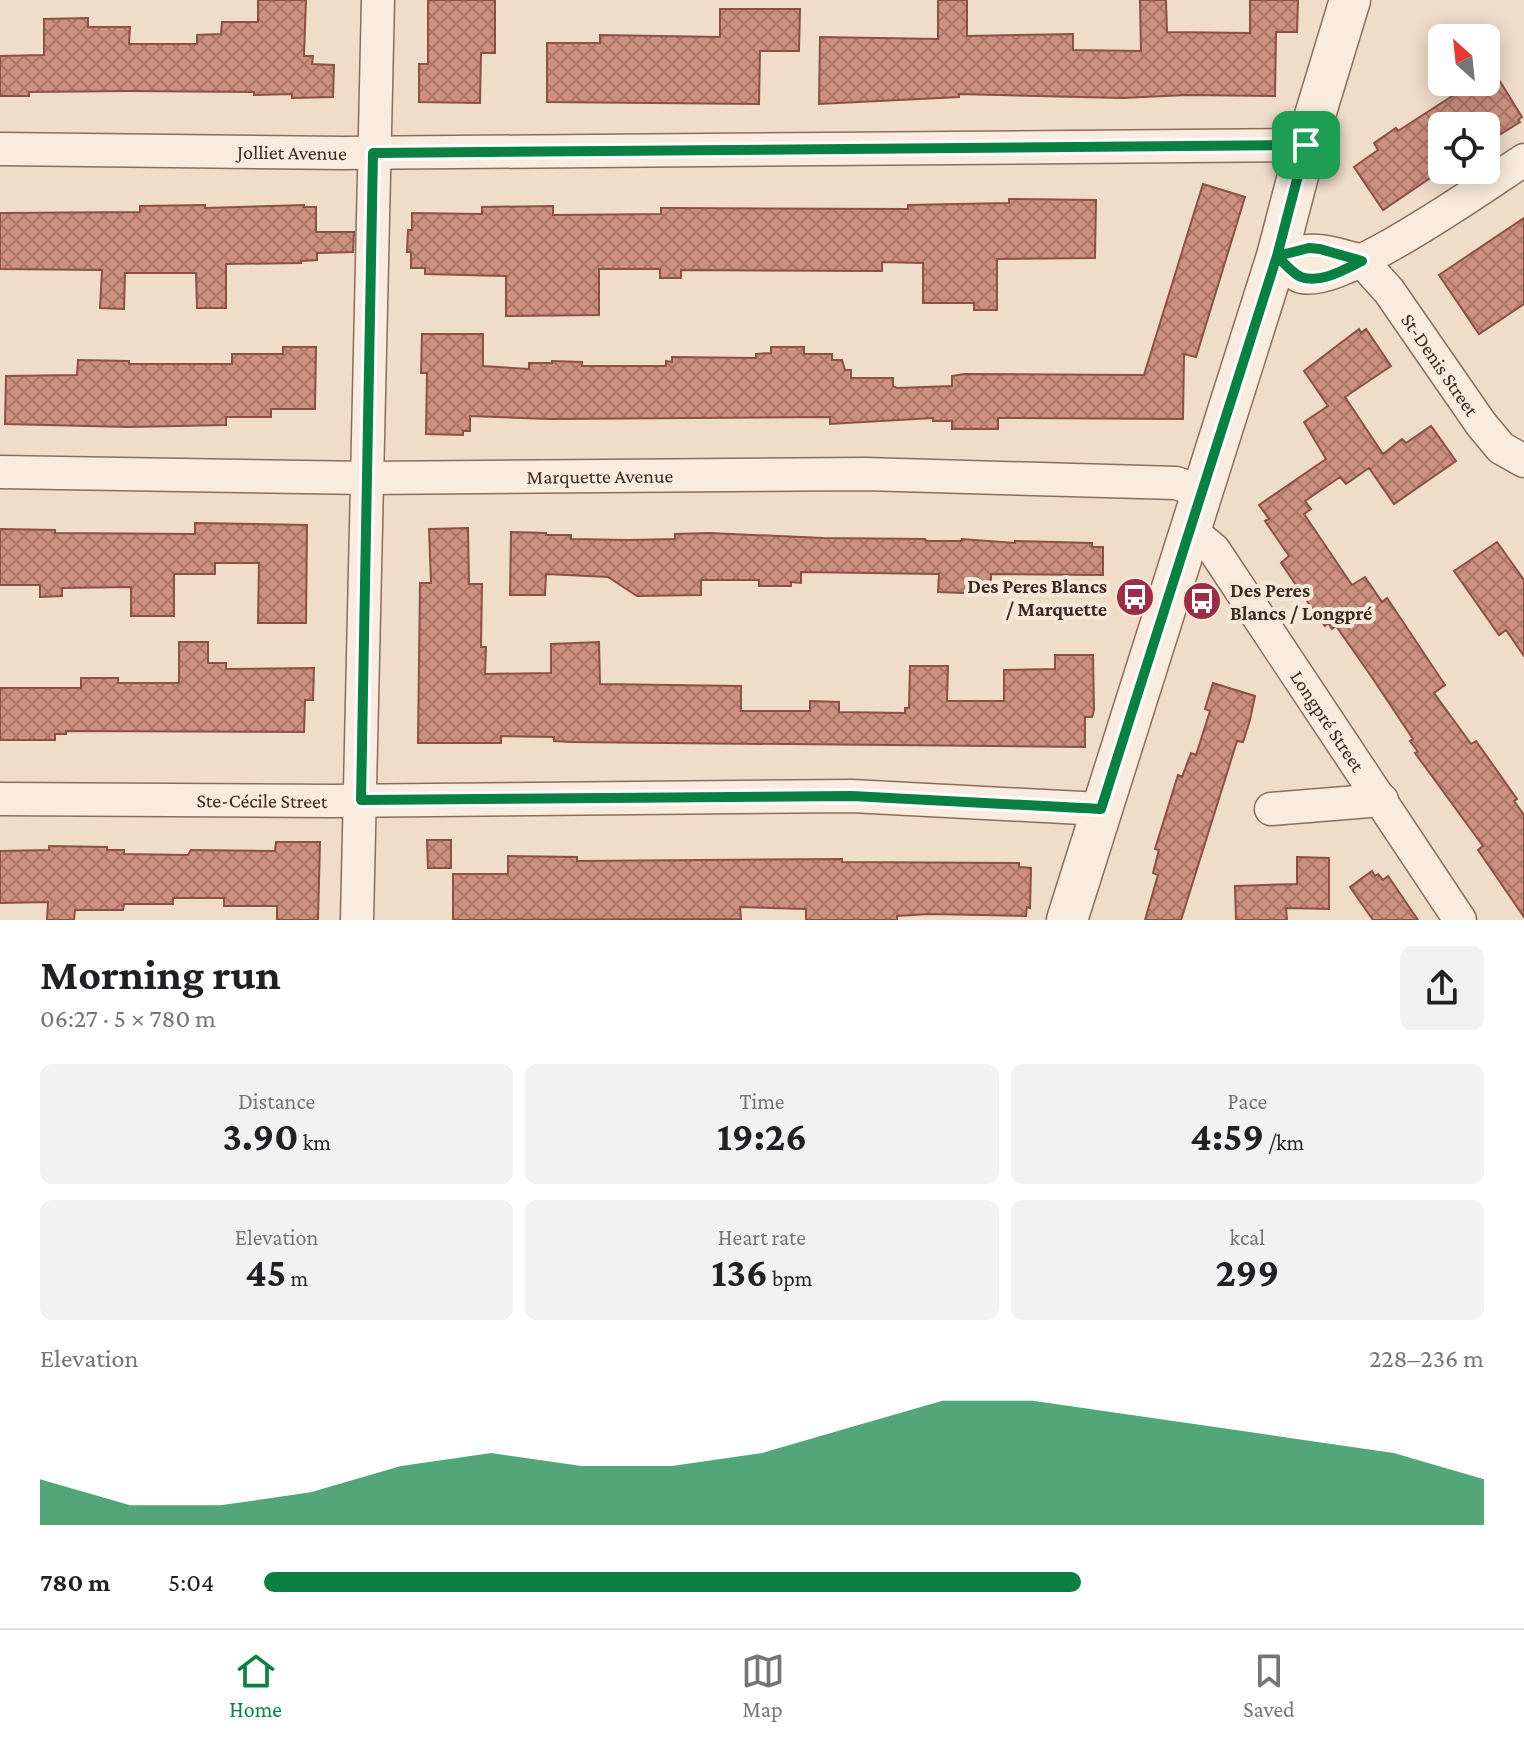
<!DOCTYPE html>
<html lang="en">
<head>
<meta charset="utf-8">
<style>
  body { margin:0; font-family:"Crimson Pro",serif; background:#f2f2f2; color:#202124; height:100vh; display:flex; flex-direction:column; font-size:30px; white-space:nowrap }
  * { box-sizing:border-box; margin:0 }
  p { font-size:26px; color:#757577 }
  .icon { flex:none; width:44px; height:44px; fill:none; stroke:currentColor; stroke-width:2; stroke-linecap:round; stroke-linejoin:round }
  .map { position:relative; height:920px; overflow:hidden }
  .details { display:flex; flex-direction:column; background:#fff; flex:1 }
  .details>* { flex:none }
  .needle { width:52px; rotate:333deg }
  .controls { position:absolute; left:1428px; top:24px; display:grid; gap:16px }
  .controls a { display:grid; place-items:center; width:72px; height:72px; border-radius:12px; background:#fff; box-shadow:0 4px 20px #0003; font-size:40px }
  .pin { position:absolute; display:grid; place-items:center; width:68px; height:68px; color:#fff; margin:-34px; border-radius:16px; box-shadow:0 4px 12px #0006 }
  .round { display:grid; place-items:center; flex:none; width:84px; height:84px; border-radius:12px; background:#f2f2f2 }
  .headline { display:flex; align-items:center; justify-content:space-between; height:136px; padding:0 40px }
  h1 { font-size:44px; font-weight:700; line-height:60px }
  .metrics { display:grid; grid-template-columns:repeat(3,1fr); gap:12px; height:136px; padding:8px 40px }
  .metrics div { display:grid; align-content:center; border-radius:12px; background:#f2f2f2; text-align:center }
  .metrics b { font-size:40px; font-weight:700 }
  .metrics small { font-size:22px; font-weight:400 }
  .metrics p { font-size:22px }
  .chart { height:224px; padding:16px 40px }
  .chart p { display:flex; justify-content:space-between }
  .chart svg { width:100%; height:144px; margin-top:8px; fill:#0b8043; opacity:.7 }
  ul { padding:0 40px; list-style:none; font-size:26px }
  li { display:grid; grid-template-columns:128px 96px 1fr; align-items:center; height:60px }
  li i { height:20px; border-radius:10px; background:#0b8043 }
  .menu { display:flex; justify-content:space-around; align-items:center; height:112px; border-top:2px solid #e0e0e0; background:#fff; font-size:22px; color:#757577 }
  .menu a { display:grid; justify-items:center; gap:4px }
  .menu .current { color:#0b8043 }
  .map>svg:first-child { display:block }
  .building { fill:url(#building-cross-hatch); stroke:#8b5143; stroke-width:2 }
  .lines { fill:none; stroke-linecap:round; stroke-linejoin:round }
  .minor-casing { stroke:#8c6d5d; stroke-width:35 }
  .tertiary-casing { stroke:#8c6d5d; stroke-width:43 }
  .minor { stroke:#f9ebdd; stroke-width:32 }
  .tertiary { stroke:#f9ebdd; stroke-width:40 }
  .route-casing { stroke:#fff; stroke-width:16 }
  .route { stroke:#0b8043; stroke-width:10 }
  .labels { text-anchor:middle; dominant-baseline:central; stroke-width:8; stroke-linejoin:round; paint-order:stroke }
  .street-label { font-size:20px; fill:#3c2821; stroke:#f6e8d9 }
  .poi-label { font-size:20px; font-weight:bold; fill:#3c2821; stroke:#f6e8d9; text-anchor:end }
</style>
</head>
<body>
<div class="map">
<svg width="1524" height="920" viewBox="0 0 1524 920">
  <defs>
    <pattern id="building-cross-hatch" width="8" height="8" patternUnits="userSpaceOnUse" patternTransform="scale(2)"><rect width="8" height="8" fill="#cd907f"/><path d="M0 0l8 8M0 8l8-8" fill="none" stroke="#a87668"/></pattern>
  </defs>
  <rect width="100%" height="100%" fill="#efdcc9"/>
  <!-- building -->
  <path class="building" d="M 258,0 L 306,0 L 304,56 L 313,56 L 312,64 L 334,65 L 333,97 L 292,98 L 292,94 L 254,95 L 254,92 L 129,91 L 29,92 L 29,96 L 0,96 L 0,56 L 44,55 L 44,19 L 88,18 L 88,27 L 130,27 L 129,44 L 197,44 L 197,35 L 221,34 L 222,22 L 258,22 Z
    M 428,0 L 495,0 L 495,53 L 481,53 L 480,103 L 419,102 L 419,64 L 428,64 Z
    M 938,0 L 967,0 L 967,36 L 1073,34 L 1073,50 L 1141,51 L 1140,0 L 1166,0 L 1167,32 L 1250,33 L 1250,0 L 1298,0 L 1297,32 L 1276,32 L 1275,96 L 1186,95 L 1123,98 L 959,94 L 959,97 L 819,104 L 820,37 L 938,39 Z
    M 720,9 L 800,9 L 799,51 L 760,51 L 759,104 L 547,102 L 547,43 L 600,43 L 600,35 L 720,37 Z
    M 1493,70 L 1522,117 L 1518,120 L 1520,122 L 1491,140 L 1486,132 L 1486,126 L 1442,126 L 1442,170 L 1383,210 L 1354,167 L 1378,150 L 1374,143 L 1396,128 L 1398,131 L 1474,82 L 1486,82 L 1486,74 Z
    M 1203,184 L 1245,197 L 1196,357 L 1184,354 L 1183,419 L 998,418 L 998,429 L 952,429 L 952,421 L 933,421 L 933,418 L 830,424 L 830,417 L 549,419 L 470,416 L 470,431 L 463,431 L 463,435 L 426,434 L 427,373 L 421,373 L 422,334 L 483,334 L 483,366 L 529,369 L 529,363 L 552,363 L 552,361 L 582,362 L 582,366 L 666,366 L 666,361 L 672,362 L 672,357 L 756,358 L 756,354 L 771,353 L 771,347 L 804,347 L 804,354 L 832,354 L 832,360 L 842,360 L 845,370 L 851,370 L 851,378 L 893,378 L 893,386 L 897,388 L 952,386 L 952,376 L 964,374 L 1144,375 Z
    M 1009,199 L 1096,200 L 1095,258 L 997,259 L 997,310 L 974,310 L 974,303 L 923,303 L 923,263 L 882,262 L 882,271 L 681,270 L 681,278 L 660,278 L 660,269 L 599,269 L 599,315 L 506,316 L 506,276 L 425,274 L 425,268 L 411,268 L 411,252 L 407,252 L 408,230 L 412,230 L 412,213 L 482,214 L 482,207 L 553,206 L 553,215 L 661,214 L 661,208 L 672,208 L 908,209 L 908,205 L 1009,203 Z
    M 205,205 L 205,208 L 304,205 L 304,207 L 316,207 L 316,232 L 354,232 L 353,252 L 317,253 L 317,260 L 301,261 L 301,263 L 226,264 L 226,308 L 197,308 L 196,273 L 125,273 L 124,309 L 100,308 L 102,270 L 0,269 L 0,213 L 140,212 L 140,206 Z
    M 1524,218 L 1524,304 L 1479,334 L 1439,275 Z
    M 1359,329 L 1361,333 L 1366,329 L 1391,366 L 1345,397 L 1383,454 L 1402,439 L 1406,443 L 1431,426 L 1456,461 L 1394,504 L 1369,468 L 1346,484 L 1340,477 L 1305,501 L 1311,509 L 1304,514 L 1352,585 L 1365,577 L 1382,602 L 1387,598 L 1445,685 L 1434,693 L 1471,744 L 1476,741 L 1517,799 L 1514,801 L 1524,815 L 1524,917 L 1478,850 L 1483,846 L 1415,753 L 1418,752 L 1410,741 L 1413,739 L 1371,676 L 1336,626 L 1332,629 L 1328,623 L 1325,626 L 1320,620 L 1281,563 L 1289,556 L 1265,521 L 1269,519 L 1259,505 L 1326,459 L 1304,422 L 1328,406 L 1304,371 Z
    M 283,347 L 316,347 L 315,409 L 271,409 L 271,417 L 226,417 L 226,425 L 129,427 L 5,424 L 6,376 L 77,375 L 78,360 L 129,361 L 129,364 L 232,364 L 232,354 L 283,354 Z
    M 195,523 L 307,525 L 306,623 L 258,623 L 259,563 L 215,563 L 215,574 L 174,574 L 174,616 L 131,616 L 131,587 L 62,588 L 62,596 L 40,597 L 40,585 L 0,585 L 0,529 L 55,530 L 55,533 L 195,534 Z
    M 468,528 L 469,584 L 482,584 L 481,647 L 486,647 L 485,674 L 551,673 L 551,644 L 599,642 L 600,684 L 741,686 L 741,711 L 810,711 L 810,701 L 839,702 L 839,712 L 905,713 L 905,708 L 909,708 L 910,666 L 948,666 L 947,701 L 1004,701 L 1004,670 L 1055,669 L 1055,655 L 1093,655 L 1094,710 L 1092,717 L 1085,717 L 1085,747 L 571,742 L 554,741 L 554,737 L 501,736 L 501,743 L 418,743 L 420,583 L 431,583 L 429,529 Z
    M 511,532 L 546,533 L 546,535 L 571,535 L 571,539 L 629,540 L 675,539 L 675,534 L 710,533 L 823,538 L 925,539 L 926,541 L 962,541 L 962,539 L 1015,543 L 1015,541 L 1092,543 L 1092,547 L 1103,547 L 1103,575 L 991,574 L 991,594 L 938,592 L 939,574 L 801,572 L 801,583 L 791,582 L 791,586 L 759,586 L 759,580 L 701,580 L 701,595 L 637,596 L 608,577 L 546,574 L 545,595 L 510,595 Z
    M 1497,542 L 1524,580 L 1524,656 L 1506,630 L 1499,635 L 1454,571 Z
    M 179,642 L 208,642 L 208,663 L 226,663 L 226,669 L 314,668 L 313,700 L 305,700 L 304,732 L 66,731 L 66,734 L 55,734 L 55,740 L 0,740 L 0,688 L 81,688 L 81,678 L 118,678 L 118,683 L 179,683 Z
    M 1213,683 L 1255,696 L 1250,720 L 1243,742 L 1237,741 L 1181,920 L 1145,920 L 1158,875 L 1153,873 L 1159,850 L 1155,849 L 1178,775 L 1182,777 L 1191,753 L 1196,755 L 1210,711 L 1205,709 Z
    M 427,840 L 451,840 L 451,868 L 428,868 Z
    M 276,842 L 320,842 L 318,920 L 277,920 L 277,906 L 224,906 L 224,898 L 173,898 L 173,904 L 124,904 L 123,910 L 75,910 L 74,920 L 47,920 L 48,902 L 0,903 L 0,851 L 49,850 L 49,846 L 107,847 L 107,850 L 124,850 L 124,854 L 188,855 L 191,850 L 275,851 Z
    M 508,856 L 577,857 L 577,861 L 842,859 L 842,862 L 1019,863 L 1019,867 L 1031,868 L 1030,908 L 1027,907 L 1026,916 L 929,914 L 897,916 L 897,920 L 806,920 L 806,909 L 740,907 L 741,919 L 453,920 L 453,874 L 508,874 Z
    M 1297,857 L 1329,858 L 1329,909 L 1286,908 L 1287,920 L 1236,920 L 1235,886 L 1297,884 Z
    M 1372,871 L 1375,876 L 1378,874 L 1383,880 L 1388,876 L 1418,920 L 1373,920 L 1350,887 Z"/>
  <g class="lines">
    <!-- minor casing -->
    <g class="minor-casing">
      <g id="minor">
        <path id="s1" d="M 0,149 L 343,153 L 1306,145"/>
        <path d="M 1277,256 C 1283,262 1291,272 1299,276 C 1334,293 1489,183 1524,160"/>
        <path d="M 1277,256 C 1317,247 1323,250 1362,261"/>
        <path id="s2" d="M 1362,261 L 1389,291 L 1481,424 L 1501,448 L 1524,461"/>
        <path id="s3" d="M 0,472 L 367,478 L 865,474 L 1176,483 L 1200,491"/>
        <path id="s4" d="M 1189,529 L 1214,550 L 1460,920"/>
        <path id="s5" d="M 0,799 L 332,801 L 852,796 L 1101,809"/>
        <path d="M 1271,809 L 1382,800"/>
        <path d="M 357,920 L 378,0"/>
      </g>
    </g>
    <!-- tertiary casing -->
    <g class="tertiary-casing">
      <path id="tertiary" d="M 1067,920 L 1277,256 L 1306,145 L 1350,0"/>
    </g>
    <!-- minor -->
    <use href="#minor" class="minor"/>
    <!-- tertiary -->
    <use href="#tertiary" class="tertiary"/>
  </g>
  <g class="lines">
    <!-- route casing -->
    <g class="route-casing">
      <path id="route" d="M 1306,145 L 373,153 L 361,800 L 852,796 L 1101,809 L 1277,256 L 1309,248 L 1320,249 L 1362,261 C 1345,269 1321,284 1301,277 C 1293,274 1283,262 1277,256 L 1306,145"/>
    </g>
    <!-- route -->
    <use href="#route" class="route"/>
  </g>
  <!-- icons -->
  <defs>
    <g id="bus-disc" transform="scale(2)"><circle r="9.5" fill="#9b2d44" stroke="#f6e8d9"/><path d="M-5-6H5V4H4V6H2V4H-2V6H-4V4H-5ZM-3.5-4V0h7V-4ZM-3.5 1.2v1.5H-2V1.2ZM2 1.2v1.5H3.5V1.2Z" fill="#fff"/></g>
  </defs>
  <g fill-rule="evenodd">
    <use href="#bus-disc" x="1135" y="597"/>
    <use href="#bus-disc" x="1202" y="601"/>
  </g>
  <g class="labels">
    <!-- street labels -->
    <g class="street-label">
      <text stroke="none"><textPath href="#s1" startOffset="292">Jolliet Avenue</textPath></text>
      <text stroke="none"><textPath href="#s2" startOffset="130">St-Denis Street</textPath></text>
      <text stroke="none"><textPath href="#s3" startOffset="600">Marquette Avenue</textPath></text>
      <text stroke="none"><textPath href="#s4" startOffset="238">Longpré Street</textPath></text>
      <text stroke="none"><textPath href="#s5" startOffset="262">Ste-Cécile Street</textPath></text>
    </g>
    <!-- poi labels -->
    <g class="poi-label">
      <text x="1107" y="586">Des Peres Blancs<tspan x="1107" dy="23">/ Marquette</tspan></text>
      <text x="1230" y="590" text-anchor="start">Des Peres<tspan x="1230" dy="23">Blancs / Longpré</tspan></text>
    </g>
  </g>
</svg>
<div class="controls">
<a><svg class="needle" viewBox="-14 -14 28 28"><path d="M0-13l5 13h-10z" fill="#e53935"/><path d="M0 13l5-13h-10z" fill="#757577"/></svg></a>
<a><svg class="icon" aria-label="locate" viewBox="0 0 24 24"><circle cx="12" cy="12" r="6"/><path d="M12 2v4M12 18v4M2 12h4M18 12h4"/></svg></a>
</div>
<div class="pin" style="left:1306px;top:145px;background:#1e9e55"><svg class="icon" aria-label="arrive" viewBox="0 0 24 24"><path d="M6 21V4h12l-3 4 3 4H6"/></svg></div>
</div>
<section class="details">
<div class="headline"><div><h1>Morning run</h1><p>06:27 · 5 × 780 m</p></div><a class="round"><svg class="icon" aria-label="share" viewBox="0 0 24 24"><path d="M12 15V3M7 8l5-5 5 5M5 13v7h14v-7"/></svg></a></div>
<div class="metrics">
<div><p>Distance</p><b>3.90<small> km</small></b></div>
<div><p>Time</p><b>19:26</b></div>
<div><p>Pace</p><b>4:59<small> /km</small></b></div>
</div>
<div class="metrics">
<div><p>Elevation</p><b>45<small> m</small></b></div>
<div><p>Heart rate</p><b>136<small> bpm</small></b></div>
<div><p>kcal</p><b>299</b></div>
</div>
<div class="chart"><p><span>Elevation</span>228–236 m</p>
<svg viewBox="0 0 160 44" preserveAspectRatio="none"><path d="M0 44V30L10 38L20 38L30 34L40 26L50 22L60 26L70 26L80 22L90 14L100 6L110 6L120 10L130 14L140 18L150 22L160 30V44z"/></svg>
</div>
<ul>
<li><b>780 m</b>5:04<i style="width:67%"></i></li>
</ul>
</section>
<nav class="menu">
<a class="current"><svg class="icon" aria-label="home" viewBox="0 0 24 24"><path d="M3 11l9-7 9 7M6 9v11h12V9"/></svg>Home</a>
<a><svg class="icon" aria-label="map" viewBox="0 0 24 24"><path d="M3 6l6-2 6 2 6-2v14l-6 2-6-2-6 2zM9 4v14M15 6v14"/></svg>Map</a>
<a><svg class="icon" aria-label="saved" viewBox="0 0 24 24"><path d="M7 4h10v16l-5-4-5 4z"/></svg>Saved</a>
</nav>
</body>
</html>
